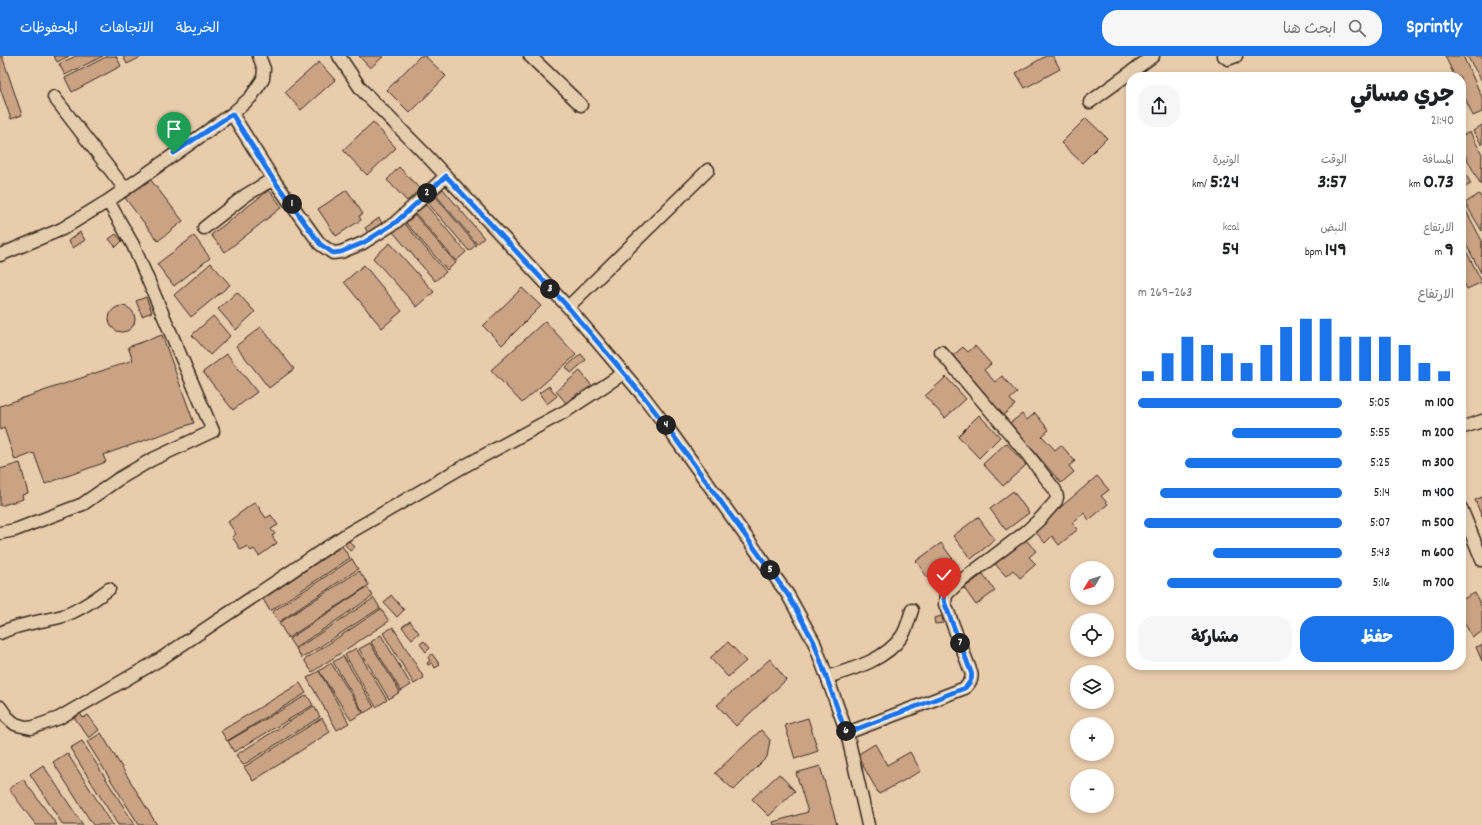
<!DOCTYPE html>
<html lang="ar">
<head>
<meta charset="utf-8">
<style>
  body { margin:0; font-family:Dekko,"Playpen Sans Arabic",sans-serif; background:#f6f6f6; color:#202124; direction:rtl; height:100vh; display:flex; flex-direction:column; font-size:15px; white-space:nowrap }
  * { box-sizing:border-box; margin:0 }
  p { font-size:13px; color:#757577 }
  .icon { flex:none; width:22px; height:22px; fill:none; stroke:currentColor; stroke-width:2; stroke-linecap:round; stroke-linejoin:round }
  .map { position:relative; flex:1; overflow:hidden; direction:ltr }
  .drawer { position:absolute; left:1126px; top:16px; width:340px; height:598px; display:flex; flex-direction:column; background:#fff; border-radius:16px; box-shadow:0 2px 6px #0003; direction:rtl }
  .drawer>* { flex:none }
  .needle { width:26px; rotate:231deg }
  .buttons { position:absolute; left:1070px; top:505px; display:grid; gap:8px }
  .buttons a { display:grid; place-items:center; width:44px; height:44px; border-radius:50%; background:#fff; box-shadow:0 2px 6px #0003; font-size:20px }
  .pin { position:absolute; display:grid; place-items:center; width:34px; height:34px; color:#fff; margin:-41px -17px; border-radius:50% 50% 50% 0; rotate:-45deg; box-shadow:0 0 4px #0007 }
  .pin .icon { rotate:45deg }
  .km { position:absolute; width:20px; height:20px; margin:-10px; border-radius:50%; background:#222; color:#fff; font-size:11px; line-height:20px; text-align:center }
  .round { display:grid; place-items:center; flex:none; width:42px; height:42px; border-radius:16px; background:#f6f6f6 }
  .head { display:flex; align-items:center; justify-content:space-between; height:68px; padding:0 12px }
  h1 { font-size:22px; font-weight:800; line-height:30px }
  .metrics { display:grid; grid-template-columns:repeat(3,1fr); gap:6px; height:68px; padding:4px 12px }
  .metrics div { display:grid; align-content:center }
  .metrics b { font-size:20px; font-weight:800 }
  .metrics small { font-size:11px; font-weight:400 }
  .metrics p { font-size:11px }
  .chart { height:112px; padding:8px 12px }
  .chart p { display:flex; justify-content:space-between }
  .chart svg { width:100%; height:72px; margin-top:4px; stroke:#1a73e8; stroke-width:6 }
  .button { display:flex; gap:8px; margin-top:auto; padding:8px 12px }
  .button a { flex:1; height:46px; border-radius:16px; background:#1a73e8; color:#fff; font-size:16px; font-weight:800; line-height:46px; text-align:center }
  .button a+a { background:#f6f6f6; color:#202124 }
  ul { padding:0 12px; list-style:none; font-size:13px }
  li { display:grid; grid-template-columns:64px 48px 1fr; align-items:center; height:30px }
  li i { height:10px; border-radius:5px; background:#1a73e8 }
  header { display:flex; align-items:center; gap:24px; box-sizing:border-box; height:56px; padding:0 20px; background:#1a73e8; color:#fff }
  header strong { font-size:19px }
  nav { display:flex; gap:22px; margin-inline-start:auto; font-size:14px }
  .search { width:280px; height:36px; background:#f6f6f6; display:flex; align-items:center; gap:10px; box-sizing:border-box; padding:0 14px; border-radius:16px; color:#757577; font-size:15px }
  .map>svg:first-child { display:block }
  .building { fill:#caa385; stroke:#3b2a1e }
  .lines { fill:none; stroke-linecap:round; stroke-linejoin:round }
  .minor-casing { stroke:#3b2a1e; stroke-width:15 }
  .minor { stroke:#e5ceae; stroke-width:12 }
  .route-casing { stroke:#fff; stroke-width:8 }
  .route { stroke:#1a73e8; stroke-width:5 }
</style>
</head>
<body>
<header>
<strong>Sprintly</strong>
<div class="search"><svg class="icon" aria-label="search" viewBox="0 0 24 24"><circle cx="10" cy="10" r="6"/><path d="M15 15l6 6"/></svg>ابحث هنا</div>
<nav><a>الخريطة</a><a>الاتجاهات</a><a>المحفوظات</a></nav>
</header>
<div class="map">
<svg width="1482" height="769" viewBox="0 0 1482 769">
  <rect width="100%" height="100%" fill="#e8ccac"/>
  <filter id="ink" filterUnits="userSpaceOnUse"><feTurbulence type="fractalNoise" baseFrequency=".025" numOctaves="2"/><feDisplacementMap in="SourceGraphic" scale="8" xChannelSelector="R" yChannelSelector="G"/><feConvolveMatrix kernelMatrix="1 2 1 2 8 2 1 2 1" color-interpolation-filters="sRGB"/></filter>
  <g filter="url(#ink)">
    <!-- building -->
    <path class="building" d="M 0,0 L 2,0 L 22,59 L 11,63 L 0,32 Z
      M 54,0 L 69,0 L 57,6 Z
      M 76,0 L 103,0 L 65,19 L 59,8 Z
      M 108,0 L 116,0 L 121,10 L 72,36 L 65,22 Z
      M 123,0 L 143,0 L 127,8 Z
      M 359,0 L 384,0 L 370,12 Z
      M 420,0 L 425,0 L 446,20 L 410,57 L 387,34 Z
      M 1046,0 L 1053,0 L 1060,13 L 1025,32 L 1016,17 Z
      M 1445,0 L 1463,0 L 1482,41 L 1482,56 L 1473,60 L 1461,33 L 1461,21 L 1455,21 Z
      M 1467,0 L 1482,0 L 1482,25 Z
      M 319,6 L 335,24 L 301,54 L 285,36 Z
      M 1086,62 L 1107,82 L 1082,107 L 1061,87 Z
      M 373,66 L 396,92 L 367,119 L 343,94 Z
      M 1482,69 L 1482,89 L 1473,75 Z
      M 1470,76 L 1482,98 L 1481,129 L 1461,92 L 1461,80 Z
      M 1461,109 L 1471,128 L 1461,133 Z
      M 399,111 L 420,133 L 407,145 L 387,124 Z
      M 150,123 L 183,165 L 158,185 L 125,142 Z
      M 443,133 L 484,182 L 477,188 L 436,139 Z
      M 269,134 L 282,151 L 225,196 L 211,179 Z
      M 347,134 L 363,158 L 359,160 L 361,164 L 336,180 L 318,153 Z
      M 1479,138 L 1482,143 L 1482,175 L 1465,147 Z
      M 436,141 L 476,189 L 469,195 L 428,147 Z
      M 1461,145 L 1482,185 L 1481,217 L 1461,178 Z
      M 426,149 L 466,196 L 456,205 L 415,157 Z
      M 415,159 L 456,207 L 447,214 L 406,167 Z
      M 379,162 L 384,171 L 370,180 L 365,172 Z
      M 404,167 L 446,216 L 435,225 L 393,176 Z
      M 80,176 L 85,184 L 73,192 L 68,185 Z
      M 116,178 L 122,185 L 116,191 L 109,183 Z
      M 194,180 L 210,202 L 174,230 L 157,208 Z
      M 1461,185 L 1482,226 L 1467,233 L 1461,222 Z
      M 390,187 L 434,236 L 417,251 L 373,202 Z
      M 211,207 L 230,229 L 191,261 L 174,239 Z
      M 364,209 L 402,255 L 382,272 L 344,226 Z
      M 522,232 L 541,250 L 502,289 L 483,270 Z
      M 237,236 L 255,256 L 236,274 L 218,253 Z
      M 146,241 L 152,256 L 142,260 L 136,245 Z
      M109 263a13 13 0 1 1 26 0a13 13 0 1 1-26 0Z
      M 213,260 L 230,280 L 210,299 L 192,279 Z
      M 545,265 L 576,299 L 522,347 L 491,314 Z
      M 261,271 L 294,313 L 269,332 L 236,290 Z
      M 162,279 L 194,367 L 103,399 L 106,406 L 45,428 L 34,397 L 15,404 L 4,372 L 0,374 L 0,350 L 133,304 L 128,291 Z
      M 975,290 L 991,308 L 984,314 L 995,326 L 1002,320 L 1017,337 L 1010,343 L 1015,349 L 1002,360 L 950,302 L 963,291 L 968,296 Z
      M 227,298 L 257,336 L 233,354 L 203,316 Z
      M 581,298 L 586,304 L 571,317 L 566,311 Z
      M 580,315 L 592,330 L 580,340 L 578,337 L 566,347 L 556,335 Z
      M 946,321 L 966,343 L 945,362 L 925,340 Z
      M 549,330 L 557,340 L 547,348 L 539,337 Z
      M 1035,357 L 1049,374 L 1042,380 L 1055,394 L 1061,389 L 1075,405 L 1069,410 L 1074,416 L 1061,427 L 1010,367 L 1022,358 L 1027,364 Z
      M 979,359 L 1000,381 L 979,402 L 958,380 Z
      M 1006,387 L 1026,409 L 1003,430 L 983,408 Z
      M 20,407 L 28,437 L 22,439 L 23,443 L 0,450 L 0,413 Z
      M 1097,420 L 1109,434 L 1101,440 L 1108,448 L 1089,464 L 1084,457 L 1072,467 L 1078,473 L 1059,489 L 1052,480 L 1045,487 L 1034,474 Z
      M 1013,435 L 1029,457 L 1006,474 L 990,453 Z
      M 1482,441 L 1482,461 L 1475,444 Z
      M 255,446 L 266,462 L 271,459 L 278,469 L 271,473 L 275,478 L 272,480 L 277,487 L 259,500 L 254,493 L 251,495 L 247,490 L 241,494 L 232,481 L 236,478 L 228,466 Z
      M 978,461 L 995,484 L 971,503 L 953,480 Z
      M 1024,482 L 1036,495 L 1029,501 L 1036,508 L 1020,522 L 1013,514 L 1006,520 L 995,508 Z
      M 348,484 L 355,491 L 350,495 L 344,487 Z
      M 941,487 L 958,510 L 932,528 L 916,505 Z
      M 342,490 L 350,502 L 270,555 L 263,543 Z
      M 352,503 L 358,513 L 279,566 L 272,556 Z
      M 359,515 L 369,529 L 288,582 L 279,567 Z
      M 983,518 L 995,535 L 976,549 L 964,532 Z
      M 367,531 L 373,540 L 295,592 L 289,583 Z
      M 1475,537 L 1482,552 L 1482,576 L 1472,581 L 1461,560 L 1461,544 Z
      M 391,539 L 404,554 L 397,561 L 384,547 Z
      M 374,542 L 380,552 L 302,602 L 296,593 Z
      M 381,553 L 389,565 L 312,616 L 304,604 Z
      M 942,560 L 943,567 L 935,568 L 934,562 Z
      M 410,565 L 419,577 L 412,583 L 402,571 Z
      M 393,571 L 424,622 L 414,628 L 383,577 Z
      M 381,579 L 411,629 L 401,635 L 371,586 Z
      M 424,585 L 430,592 L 426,596 L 420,588 Z
      M 728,586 L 746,605 L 728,621 L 710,602 Z
      M 370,587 L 400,636 L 389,643 L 359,593 Z
      M 1482,589 L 1482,605 L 1476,591 Z
      M 356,592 L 387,644 L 376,651 L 345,599 Z
      M 432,598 L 440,609 L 435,612 L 432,607 L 428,609 L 427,607 L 430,605 L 428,601 Z
      M 343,600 L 374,651 L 364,657 L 333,606 Z
      M 770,603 L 786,624 L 736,670 L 717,649 Z
      M 331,607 L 363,657 L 351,664 L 319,615 Z
      M 319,615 L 349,667 L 337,674 L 307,622 Z
      M 300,627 L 306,637 L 227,685 L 221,675 Z
      M 307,639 L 313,649 L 234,696 L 228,685 Z
      M 314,650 L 320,661 L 243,709 L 236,699 Z
      M 80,657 L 83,662 L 88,659 L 99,674 L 89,682 L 74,661 Z
      M 322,662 L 330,676 L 253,725 L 244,711 Z
      M 808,662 L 818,695 L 795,703 L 785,669 Z
      M 761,674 L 770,684 L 767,701 L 734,734 L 715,717 Z
      M 101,677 L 157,769 L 139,769 L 87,686 Z
      M 82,685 L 135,769 L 118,769 L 70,692 Z
      M 875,688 L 887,709 L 910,696 L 921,715 L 879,738 L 857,699 Z
      M 67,697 L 113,769 L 93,769 L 53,706 Z
      M 43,709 L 83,769 L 63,769 L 30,718 Z
      M 820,710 L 837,769 L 774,769 L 773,766 L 808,756 L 796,717 Z
      M 779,718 L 795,735 L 769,760 L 752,743 Z
      M 23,723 L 57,769 L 36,769 L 9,733 Z"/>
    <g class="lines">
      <!-- minor casing -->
      <g class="minor-casing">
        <path id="minor" d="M 339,0 L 361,33 L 429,102 L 568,251 L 644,341 L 670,375 L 788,539 L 814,586 L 827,621 L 847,677 L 868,769
          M 530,0 L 581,49
          M 1224,0 L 1228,3 L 1236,0
          M 54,41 L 125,133
          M 1090,46 L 1153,0
          M 232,58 L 273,123 L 320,188 L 333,197 L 341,196 L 363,187 L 395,167 L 446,120
          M 204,172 L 246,139 L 273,123
          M 0,199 L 62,173 L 108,145 L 232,58 L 251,41 L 263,23 L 264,13 L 259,0
          M 568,251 L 708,114
          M 1461,372 L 1482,365
          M 1461,452 L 1482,504
          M 0,477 L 15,474 L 83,448 L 117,424 L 151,404 L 213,375 L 133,189 L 108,145
          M 0,577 C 20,567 42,566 63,560 C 80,554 95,543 109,533
          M 827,621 C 853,613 886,604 902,580 C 907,573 909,562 912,554
          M 0,651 L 7,661 L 15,668 L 22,670 L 31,672 L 59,662 L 159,604 L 347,478 L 459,413 L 566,355 L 624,317
          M 847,677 L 965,632 C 970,626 973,623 971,616 L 945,548 L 946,539 L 957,528 L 1027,475 L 1041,462 L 1056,445 L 1057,441 L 1055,434 L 1028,399 L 941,296"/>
      </g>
      <!-- minor -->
      <use href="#minor" class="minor"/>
    </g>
  </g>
  <g class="lines" filter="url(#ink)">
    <!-- route casing -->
    <g class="route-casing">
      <path id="route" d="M 174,97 L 232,58 L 273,123 L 320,188 L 333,197 L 341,196 L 363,187 L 395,167 L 446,120 L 568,251 L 644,341 L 670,375 L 788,539 L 814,586 L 846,677 L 965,632 C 970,626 973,623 971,616 L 945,548 L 944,543"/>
    </g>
    <!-- route -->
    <use href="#route" class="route"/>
  </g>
</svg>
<div class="buttons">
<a><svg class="needle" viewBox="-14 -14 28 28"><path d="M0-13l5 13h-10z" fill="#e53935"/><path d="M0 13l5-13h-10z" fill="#757577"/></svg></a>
<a><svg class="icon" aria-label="locate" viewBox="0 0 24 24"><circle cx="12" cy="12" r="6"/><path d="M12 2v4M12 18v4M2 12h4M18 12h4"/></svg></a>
<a><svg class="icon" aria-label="layers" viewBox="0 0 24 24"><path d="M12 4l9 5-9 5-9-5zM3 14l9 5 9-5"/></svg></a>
<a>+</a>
<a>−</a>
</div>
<div class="pin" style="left:174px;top:97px;background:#1e9e55"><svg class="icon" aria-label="arrive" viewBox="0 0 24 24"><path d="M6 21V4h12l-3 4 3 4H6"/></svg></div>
<div class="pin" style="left:944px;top:543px;background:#d93025"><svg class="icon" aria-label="check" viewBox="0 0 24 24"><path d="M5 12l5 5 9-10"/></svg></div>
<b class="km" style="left:292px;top:148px">1</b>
<b class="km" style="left:427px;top:137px">2</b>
<b class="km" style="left:550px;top:233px">3</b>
<b class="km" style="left:666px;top:369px">4</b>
<b class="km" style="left:770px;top:514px">5</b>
<b class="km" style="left:846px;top:675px">6</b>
<b class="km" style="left:960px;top:587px">7</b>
<section class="drawer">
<div class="head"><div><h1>جري مسائي</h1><p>21:40</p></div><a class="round"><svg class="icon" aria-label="share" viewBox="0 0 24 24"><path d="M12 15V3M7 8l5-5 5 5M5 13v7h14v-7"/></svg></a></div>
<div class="metrics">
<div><p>المسافة</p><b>0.73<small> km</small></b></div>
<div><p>الوقت</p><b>3:57</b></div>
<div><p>الوتيرة</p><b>5:24<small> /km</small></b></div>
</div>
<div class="metrics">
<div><p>الارتفاع</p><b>9<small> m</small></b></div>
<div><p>النبض</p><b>149<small> bpm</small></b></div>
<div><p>kcal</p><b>54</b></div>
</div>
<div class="chart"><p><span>الارتفاع</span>263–269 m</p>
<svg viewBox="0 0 160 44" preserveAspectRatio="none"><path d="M5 44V38M15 44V27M25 44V17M35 44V22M45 44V27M55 44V33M65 44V22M75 44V11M85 44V6M95 44V6M105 44V17M115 44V17M125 44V17M135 44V22M145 44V33M155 44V38"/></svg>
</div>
<ul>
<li><b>100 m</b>5:05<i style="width:100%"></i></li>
<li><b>200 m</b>5:55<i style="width:54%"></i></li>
<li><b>300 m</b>5:25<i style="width:77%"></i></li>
<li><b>400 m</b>5:14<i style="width:89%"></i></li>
<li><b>500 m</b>5:07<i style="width:97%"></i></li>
<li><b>600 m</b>5:43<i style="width:63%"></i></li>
<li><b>700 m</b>5:16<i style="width:86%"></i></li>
</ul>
<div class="button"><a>حفظ</a><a>مشاركة</a></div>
</section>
</div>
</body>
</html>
